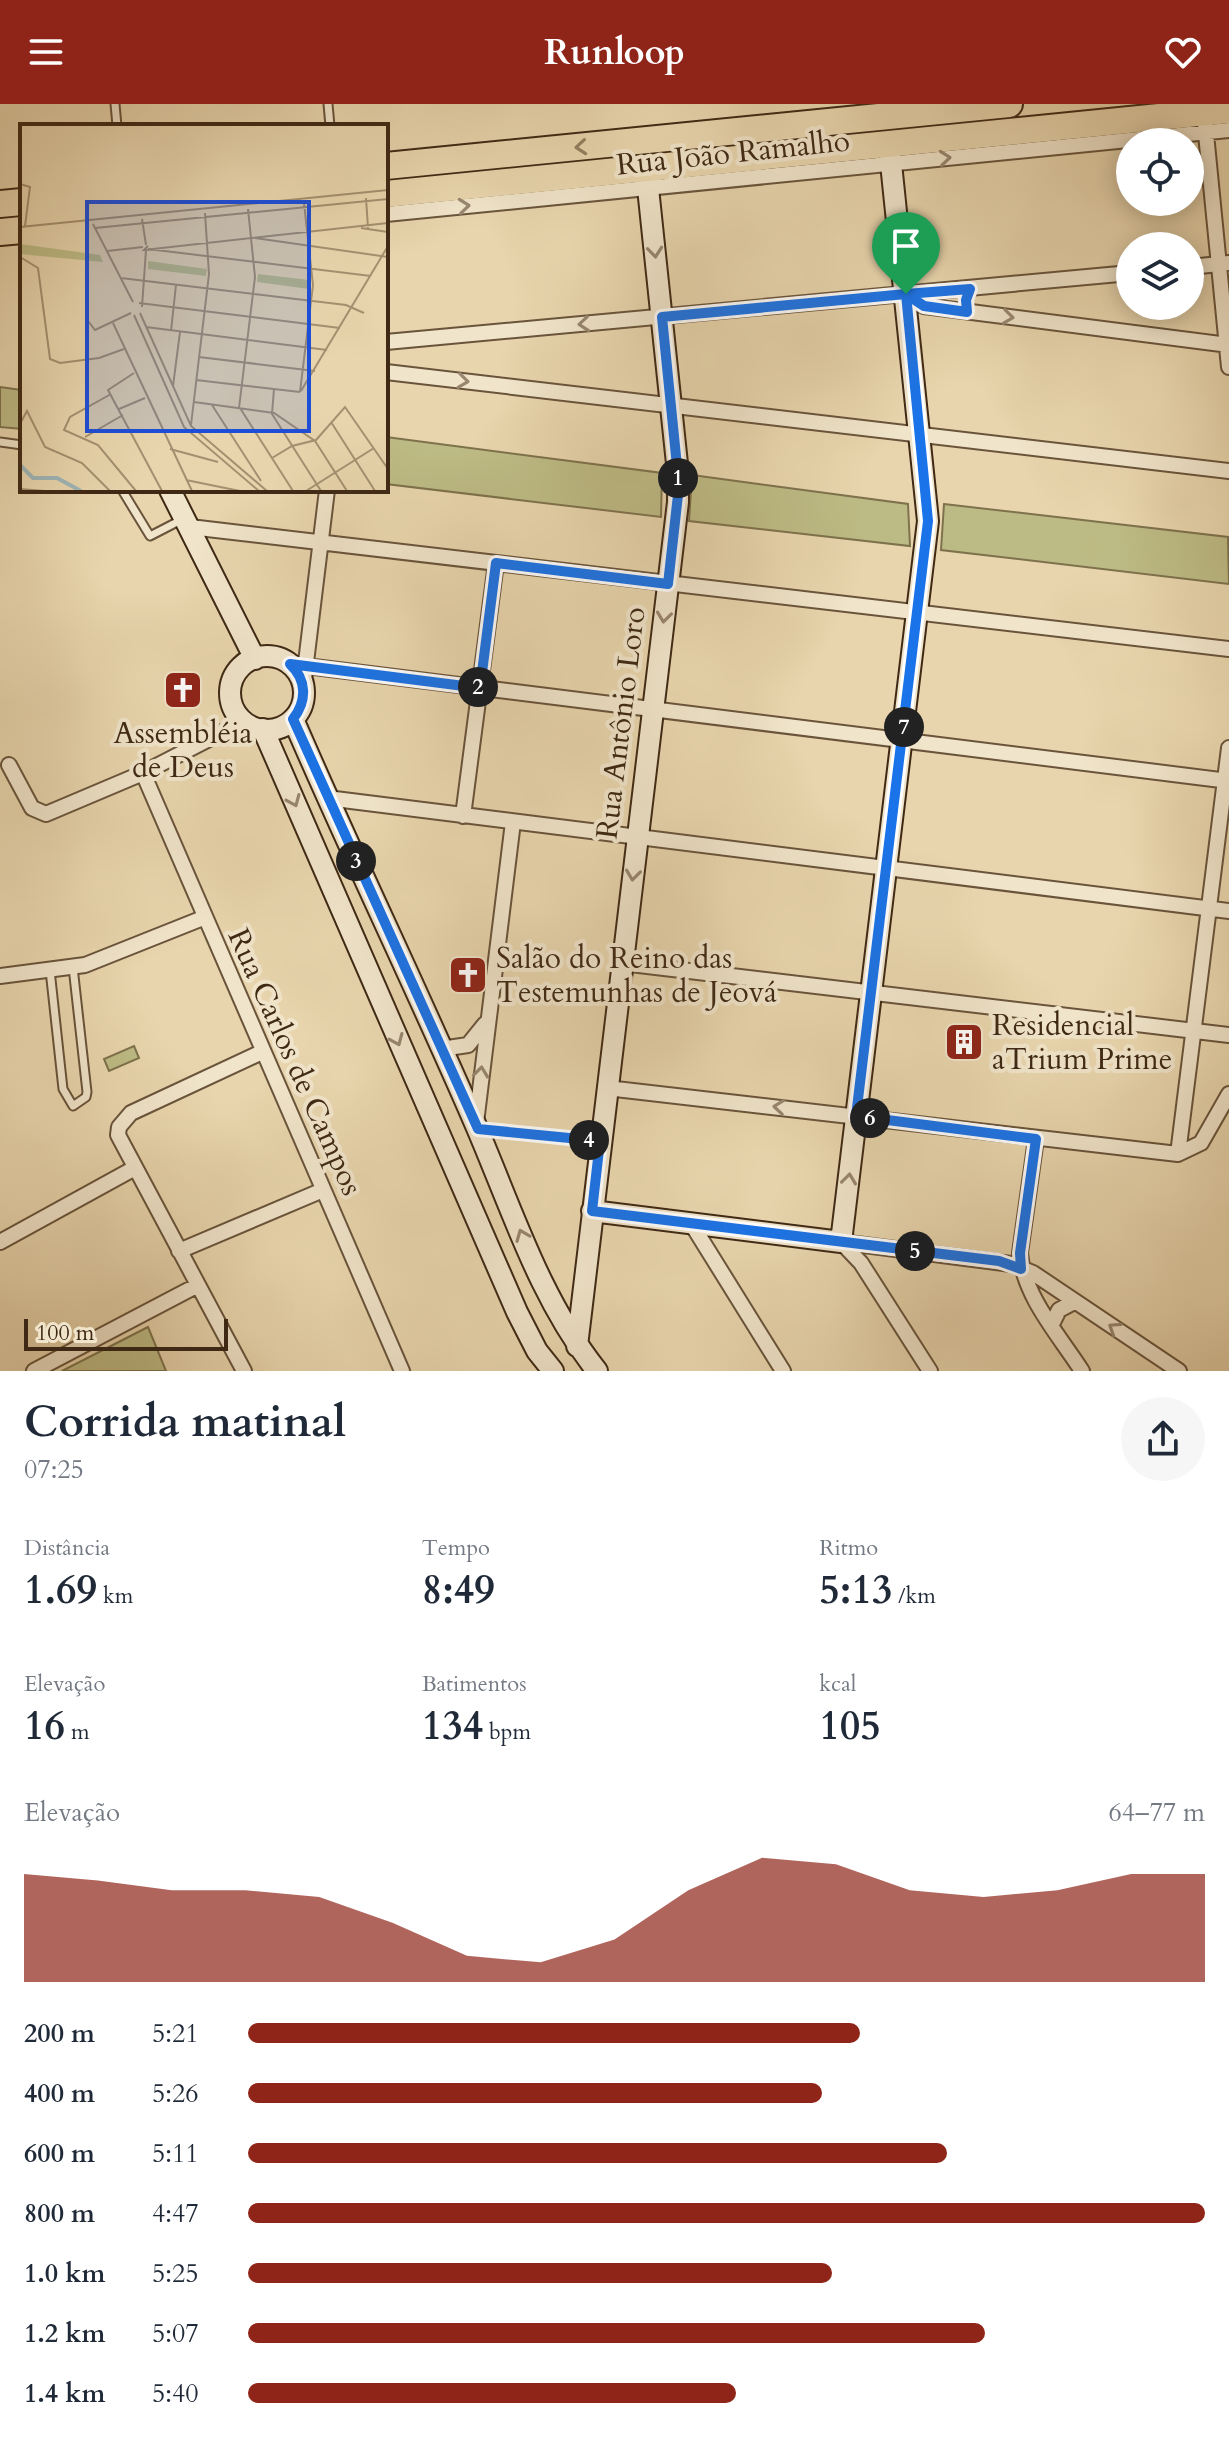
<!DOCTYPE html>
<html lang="pt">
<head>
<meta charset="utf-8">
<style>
  body { margin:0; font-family:Cardo,serif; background:#f6f6f7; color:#1f2937; height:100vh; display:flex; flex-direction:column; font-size:30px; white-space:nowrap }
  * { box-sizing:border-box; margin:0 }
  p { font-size:26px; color:#747a83 }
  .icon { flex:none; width:44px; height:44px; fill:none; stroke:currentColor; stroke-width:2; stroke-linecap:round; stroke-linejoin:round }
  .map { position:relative; height:1267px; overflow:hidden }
  .sheet { display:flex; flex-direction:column; background:#fff; flex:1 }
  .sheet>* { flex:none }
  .tools { position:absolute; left:1116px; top:24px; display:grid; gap:16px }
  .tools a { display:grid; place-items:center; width:88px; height:88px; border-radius:50%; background:#fff; box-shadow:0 4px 20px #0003; font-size:40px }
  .scale { position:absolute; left:24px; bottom:20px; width:204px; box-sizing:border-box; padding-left:8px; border:4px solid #3f2915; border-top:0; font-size:22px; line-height:28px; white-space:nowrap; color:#3f2915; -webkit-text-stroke:6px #f0e4ca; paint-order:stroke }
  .pin { position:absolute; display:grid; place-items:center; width:68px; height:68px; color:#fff; margin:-82px -34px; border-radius:50% 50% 50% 0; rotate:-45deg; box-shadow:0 0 8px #0007 }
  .pin .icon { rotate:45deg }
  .km { position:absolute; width:40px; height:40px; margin:-20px; border-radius:50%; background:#222; color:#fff; font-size:22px; line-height:40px; text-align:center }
  .round { display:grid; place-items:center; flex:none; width:84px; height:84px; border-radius:42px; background:#f6f6f7 }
  .head { display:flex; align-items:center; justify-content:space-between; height:136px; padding:0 24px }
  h1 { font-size:44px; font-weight:700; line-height:60px }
  .stats { display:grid; grid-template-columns:repeat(3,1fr); gap:12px; height:136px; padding:8px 24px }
  .stats div { display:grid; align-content:center }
  .stats b { font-size:40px; font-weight:700 }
  .stats small { font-size:22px; font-weight:400 }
  .stats p { font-size:22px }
  .chart { height:224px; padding:16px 24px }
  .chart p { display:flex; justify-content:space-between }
  .chart svg { width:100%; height:144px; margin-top:8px; fill:#8f2418; opacity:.7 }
  ul { padding:0 24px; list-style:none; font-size:26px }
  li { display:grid; grid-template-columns:128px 96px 1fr; align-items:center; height:60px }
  li i { height:20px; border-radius:10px; background:#8f2418 }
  header { display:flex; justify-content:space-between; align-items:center; height:104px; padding:0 24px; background:#8f2418; color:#fff; font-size:36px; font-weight:700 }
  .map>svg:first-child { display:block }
  .green { fill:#bdbb85; stroke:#7e724d; stroke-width:2 }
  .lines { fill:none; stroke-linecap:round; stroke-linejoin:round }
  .lane-casing { stroke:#69543b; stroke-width:11 }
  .street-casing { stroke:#69543b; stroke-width:18 }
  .secondary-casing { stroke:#3f2915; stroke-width:24 }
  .highway-casing { stroke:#3f2915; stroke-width:30 }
  .lane { stroke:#f0e4ca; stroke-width:7 }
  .street { stroke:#f0e4ca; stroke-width:14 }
  .secondary { stroke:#f0e4ca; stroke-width:20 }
  .highway { stroke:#e8d5ad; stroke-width:26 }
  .oneway { stroke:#947f61 }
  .oneway2 { stroke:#988670 }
  .route-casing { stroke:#fff; stroke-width:16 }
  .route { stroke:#1a73e8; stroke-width:10 }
  .labels { text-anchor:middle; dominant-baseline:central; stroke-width:8; stroke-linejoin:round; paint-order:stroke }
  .street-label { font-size:30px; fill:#3f2915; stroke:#f0e4ca }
  .poi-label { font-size:30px; fill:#3f2915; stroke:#f0e4ca; text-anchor:start }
  .inset-river { fill:none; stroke:#9eb5b7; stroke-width:4 }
  .inset-road { fill:none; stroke:#a49070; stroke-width:2 }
  .view { fill:#1d4ed8; fill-opacity:0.15; stroke:#1d4ed8; stroke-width:4 }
  .inset-edge { fill:none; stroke:#3f2915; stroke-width:4 }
</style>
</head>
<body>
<header><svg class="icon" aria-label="menu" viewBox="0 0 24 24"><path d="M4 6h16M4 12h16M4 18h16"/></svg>Runloop<svg class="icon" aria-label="heart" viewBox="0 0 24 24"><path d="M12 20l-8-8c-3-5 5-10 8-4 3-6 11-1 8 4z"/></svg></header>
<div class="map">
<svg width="1229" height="1267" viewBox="0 0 1229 1267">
  <rect width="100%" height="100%" fill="#e8d5ad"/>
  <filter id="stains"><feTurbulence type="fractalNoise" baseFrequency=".0025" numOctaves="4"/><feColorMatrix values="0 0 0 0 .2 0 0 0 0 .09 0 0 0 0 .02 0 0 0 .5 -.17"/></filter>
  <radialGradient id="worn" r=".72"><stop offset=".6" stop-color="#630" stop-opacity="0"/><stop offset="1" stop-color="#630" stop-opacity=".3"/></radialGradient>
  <!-- green -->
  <path class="green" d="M 0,283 L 22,286 L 22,325 L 0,323 Z
    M 386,333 L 662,369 L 661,413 L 386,380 Z
    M 692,371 L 908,400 L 910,442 L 689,417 Z
    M 944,400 L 1228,433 L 1229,480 L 941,446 Z
    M 134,942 L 139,954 L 109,967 L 104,955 Z
    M 148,1223 L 166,1267 L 62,1267 Z"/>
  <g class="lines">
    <!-- lane casing -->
    <g class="lane-casing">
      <path id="lane" d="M 115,0 L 117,22
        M 328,0 L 330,22
        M 0,338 L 22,341
        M 122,386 L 150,432 L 183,415
        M 50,866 L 63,985 L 73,1002 L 86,993 L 87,988 L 73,863
        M 480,1025 L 599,1037"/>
    </g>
    <!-- street casing -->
    <g class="street-casing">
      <path id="street" d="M 1205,20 L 1229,263
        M 386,110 L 1229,26
        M 1190,163 L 1229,159
        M 906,190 L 924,202 L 1229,241
        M 386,238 L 1130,169
        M 386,268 L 1229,367
        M 190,423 L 1229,545
        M 290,560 L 1229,677
        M 303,583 L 327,386
        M 9,661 L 32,704 L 46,710 L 143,669 L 244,617
        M 143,669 L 402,1267
        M 327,694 L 1229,807
        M 463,712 L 496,459
        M 622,859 L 1229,931
        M 0,872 L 85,861 L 203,814
        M 441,945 L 468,941 L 485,920
        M 607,984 L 1178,1050 L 1201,1039 L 1229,990
        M 476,1019 L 513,718
        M 1036,1035 L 1020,1149 C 1024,1193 1059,1231 1082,1267
        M 1178,1050 L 1229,644
        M 691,1119 L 783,1267
        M 0,1138 L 133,1065
        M 841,1138 L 1011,1160 L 1033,1169 L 1179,1267
        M 841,1138 L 861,1159 L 930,1267
        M 179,1147 L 323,1086
        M 1052,1220 L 1059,1206 L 1074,1198
        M 34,1267 L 198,1181
        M 244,1267 L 118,1031 L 119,1023 L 131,1009 L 262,948"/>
    </g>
    <!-- secondary casing -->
    <g class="secondary-casing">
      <path id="secondary" d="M 170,386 L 255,555
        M230 589a37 37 0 1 1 74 0a37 37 0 1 1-74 0Z
        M 293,615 C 352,752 418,887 477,1024 C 513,1108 540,1195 597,1267
        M 263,625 L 517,1208 L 537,1247 L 553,1267
        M 592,1107 L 841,1138 L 928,417 L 889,40
        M 577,1242 L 678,398 L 678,369 L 648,84 L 654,63"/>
    </g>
    <!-- highway casing -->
    <g class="highway-casing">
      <path id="highway" d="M 386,62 L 1009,0
        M 386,90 L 1229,6
        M 0,100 L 22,98
        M 0,128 L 22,126"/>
    </g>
    <!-- lane -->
    <use href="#lane" class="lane"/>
    <!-- street -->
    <use href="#street" class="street"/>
    <!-- secondary -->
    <use href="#secondary" class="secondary"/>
    <!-- highway -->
    <use href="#highway" class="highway"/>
  </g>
  <!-- one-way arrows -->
  <defs><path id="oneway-chevron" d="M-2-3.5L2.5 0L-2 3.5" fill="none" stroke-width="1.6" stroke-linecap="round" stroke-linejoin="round" transform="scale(2)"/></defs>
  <use class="oneway" href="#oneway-chevron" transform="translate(581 43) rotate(175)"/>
  <g class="oneway2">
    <use href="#oneway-chevron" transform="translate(945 54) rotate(-6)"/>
    <use href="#oneway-chevron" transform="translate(464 102) rotate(-6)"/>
    <use href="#oneway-chevron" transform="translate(655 148) rotate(84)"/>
    <use href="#oneway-chevron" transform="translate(1008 213) rotate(7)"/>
    <use href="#oneway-chevron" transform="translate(584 220) rotate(175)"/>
    <use href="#oneway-chevron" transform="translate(463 277) rotate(7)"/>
    <use href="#oneway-chevron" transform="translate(664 513) rotate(97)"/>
    <use href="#oneway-chevron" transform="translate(294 697) rotate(67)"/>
    <use href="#oneway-chevron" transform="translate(633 771) rotate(97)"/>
    <use href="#oneway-chevron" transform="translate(397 936) rotate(67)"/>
    <use href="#oneway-chevron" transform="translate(481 968) rotate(-83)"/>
    <use href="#oneway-chevron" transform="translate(779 1003) rotate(-174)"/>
    <use href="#oneway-chevron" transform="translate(849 1075) rotate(-83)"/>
    <use href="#oneway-chevron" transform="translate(522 1131) rotate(-112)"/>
    <use href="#oneway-chevron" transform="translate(1114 1224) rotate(-147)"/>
  </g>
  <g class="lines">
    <!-- route casing -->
    <g class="route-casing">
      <path id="route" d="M 906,190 L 662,213 L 679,382 L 668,480 L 496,459 L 480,584 L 290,560 C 307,576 307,597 293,615 L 478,1025 L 600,1037 L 592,1107 L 999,1157 L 1021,1165 L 1020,1149 L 1036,1035 L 856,1012 L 928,417 L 906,190 L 970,185 L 966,196 L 967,208 L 924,202 L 906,190"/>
    </g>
    <!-- route -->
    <use href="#route" class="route"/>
  </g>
  <!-- icons -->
  <defs>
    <g id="church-square" transform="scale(2)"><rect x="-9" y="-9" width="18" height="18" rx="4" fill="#8f2418" stroke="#f0e4ca"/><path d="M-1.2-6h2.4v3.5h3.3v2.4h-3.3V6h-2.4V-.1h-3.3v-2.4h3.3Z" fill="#fff"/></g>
    <g id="building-square" transform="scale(2)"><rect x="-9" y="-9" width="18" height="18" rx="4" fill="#8f2418" stroke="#f0e4ca"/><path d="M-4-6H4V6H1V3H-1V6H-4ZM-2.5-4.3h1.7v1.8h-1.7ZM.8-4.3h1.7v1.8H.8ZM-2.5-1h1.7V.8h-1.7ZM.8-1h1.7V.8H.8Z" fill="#fff"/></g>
  </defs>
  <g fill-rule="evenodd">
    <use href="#church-square" x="183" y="586"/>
    <use href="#church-square" x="468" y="871"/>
    <use href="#building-square" x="964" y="938"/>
  </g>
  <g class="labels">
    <!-- street labels -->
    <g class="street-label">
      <text transform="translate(733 49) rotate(-6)">Rua João Ramalho</text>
      <text transform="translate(621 619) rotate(-83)">Rua Antônio Loro</text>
      <text transform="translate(295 958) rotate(66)">Rua Carlos de Campos</text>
    </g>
    <!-- poi labels -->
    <g class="poi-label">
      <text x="183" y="629" text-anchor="middle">Assembléia<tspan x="183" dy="34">de Deus</tspan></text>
      <text x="496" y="854">Salão do Reino das<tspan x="496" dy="34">Testemunhas de Jeová</tspan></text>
      <text x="992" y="921">Residencial<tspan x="992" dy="34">aTrium Prime</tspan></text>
    </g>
  </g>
  <!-- overview -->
  <g transform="translate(20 20)">
    <rect width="368" height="368" fill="#e8d5ad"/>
    <path d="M 0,120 L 80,131 L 83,138 L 0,130 ZM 128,137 L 187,145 L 186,152 L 128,145 ZM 238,150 L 289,156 L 289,165 L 237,158 Z" fill="#bdbb85"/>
    <path class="inset-river" d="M 0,341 L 13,354 L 37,354 L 61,367"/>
    <path class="inset-road" d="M 0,60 L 10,63 L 5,102M 346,74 L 348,104M 122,95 L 126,121M 73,100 L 113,178M 0,103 L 368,66M 75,104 L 368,75M 341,104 L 368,108M 235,114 L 368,133M 128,122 L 124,126 L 368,99M 128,125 L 351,152M 87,127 L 123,123M 0,133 L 18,144 L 30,235 L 40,239 L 79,234 L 104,225M 101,154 L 326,181 L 344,189M 119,179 L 320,204M 122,183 L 126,126M 120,189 L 171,302 L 247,367M 114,191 L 164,303 L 239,367M 68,197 L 75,206 L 111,189M 93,199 L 172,367M 126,203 L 307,226M 151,207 L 156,161M 179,233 L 295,247M 114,249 L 88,266 L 142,367M 176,256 L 280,268M 153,262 L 160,208M 254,265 L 252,290 L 301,367M 281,267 L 368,122M 280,268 L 293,161 L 284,79M 91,270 L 50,293 L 44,306 L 78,321 L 116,367M 174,278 L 254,289 L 295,317 L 327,367M 192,281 L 241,357M 219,284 L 235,153 L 228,85M 220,284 L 273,367M 99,285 L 125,274M 1,298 L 7,287 L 25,323 L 62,339 L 90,367M 311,298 L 355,367M 171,301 L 189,150 L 185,89M 65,313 L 103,291M 150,325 L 198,338M 252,334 L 272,322 L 296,316 L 325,283 L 368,345M 166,356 L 220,367M 0,365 L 25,367M 286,367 L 354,324"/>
    <path class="view" d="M 67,78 L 289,78 L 289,307 L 67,307 Z"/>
    <rect width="368" height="368" class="inset-edge"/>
  </g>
  <rect width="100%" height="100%" filter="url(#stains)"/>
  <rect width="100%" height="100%" fill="url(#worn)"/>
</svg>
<div class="tools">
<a><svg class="icon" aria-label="locate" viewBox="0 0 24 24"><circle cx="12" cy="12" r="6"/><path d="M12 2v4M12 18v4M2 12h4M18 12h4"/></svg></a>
<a><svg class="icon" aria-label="layers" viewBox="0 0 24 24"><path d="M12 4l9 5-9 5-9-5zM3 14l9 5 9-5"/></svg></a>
</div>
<div class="scale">100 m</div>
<div class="pin" style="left:906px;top:190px;background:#1e9e55"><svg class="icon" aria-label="arrive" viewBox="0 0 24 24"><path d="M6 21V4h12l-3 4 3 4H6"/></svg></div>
<b class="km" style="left:678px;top:374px">1</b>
<b class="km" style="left:478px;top:583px">2</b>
<b class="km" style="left:356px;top:757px">3</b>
<b class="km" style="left:589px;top:1036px">4</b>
<b class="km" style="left:915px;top:1147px">5</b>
<b class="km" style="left:870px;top:1014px">6</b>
<b class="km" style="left:904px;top:623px">7</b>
</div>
<section class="sheet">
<div class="head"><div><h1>Corrida matinal</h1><p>07:25</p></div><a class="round"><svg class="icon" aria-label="share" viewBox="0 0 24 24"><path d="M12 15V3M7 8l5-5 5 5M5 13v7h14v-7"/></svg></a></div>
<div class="stats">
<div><p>Distância</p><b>1.69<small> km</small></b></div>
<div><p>Tempo</p><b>8:49</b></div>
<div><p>Ritmo</p><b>5:13<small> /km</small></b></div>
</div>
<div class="stats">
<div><p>Elevação</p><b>16<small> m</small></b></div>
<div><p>Batimentos</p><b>134<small> bpm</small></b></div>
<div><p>kcal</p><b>105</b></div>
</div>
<div class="chart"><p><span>Elevação</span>64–77 m</p>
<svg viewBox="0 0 160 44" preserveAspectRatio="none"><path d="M0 44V11L10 13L20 16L30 16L40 18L50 26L60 36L70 38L80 31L90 16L100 6L110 8L120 16L130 18L140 16L150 11L160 11V44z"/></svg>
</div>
<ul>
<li><b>200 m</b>5:21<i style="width:64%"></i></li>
<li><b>400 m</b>5:26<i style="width:60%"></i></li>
<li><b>600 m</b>5:11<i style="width:73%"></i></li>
<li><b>800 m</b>4:47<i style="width:100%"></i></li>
<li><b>1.0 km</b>5:25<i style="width:61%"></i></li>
<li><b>1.2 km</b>5:07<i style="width:77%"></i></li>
<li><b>1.4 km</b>5:40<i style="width:51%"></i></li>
</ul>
</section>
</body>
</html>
